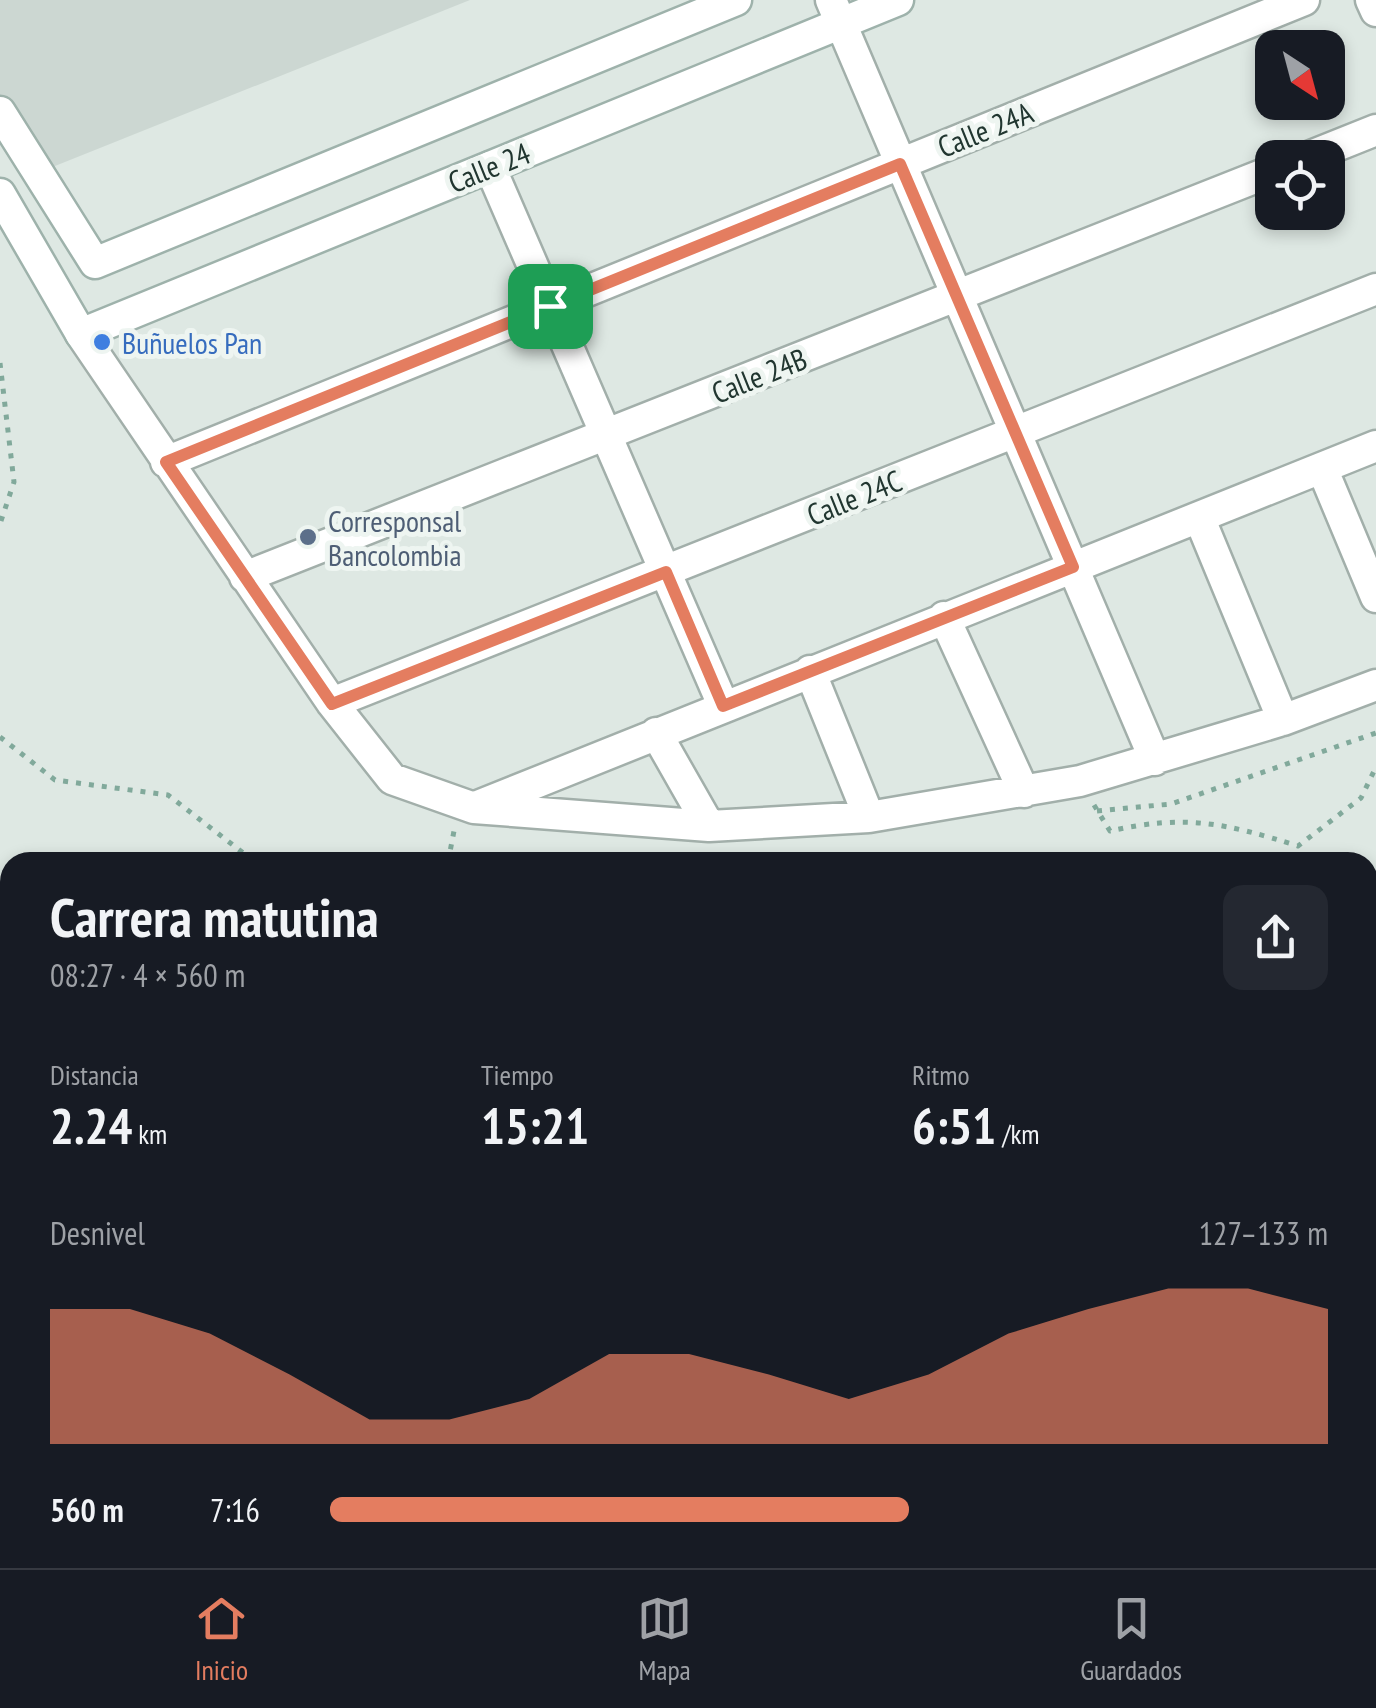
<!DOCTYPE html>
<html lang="es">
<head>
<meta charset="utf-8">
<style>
  body { margin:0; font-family:"PT Sans Narrow",sans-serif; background:#242831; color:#f1f3f6; height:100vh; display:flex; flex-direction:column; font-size:38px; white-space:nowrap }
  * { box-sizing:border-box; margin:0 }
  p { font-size:32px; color:#9ea1a6 }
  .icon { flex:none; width:55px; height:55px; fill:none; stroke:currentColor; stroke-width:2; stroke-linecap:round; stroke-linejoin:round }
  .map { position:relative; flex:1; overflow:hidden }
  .side { position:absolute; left:0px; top:852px; width:1378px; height:718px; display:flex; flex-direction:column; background:#171b24; border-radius:30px 30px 0 0; box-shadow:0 5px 15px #0003 }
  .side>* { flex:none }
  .needle { width:65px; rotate:144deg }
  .buttons { position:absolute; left:1255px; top:30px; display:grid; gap:20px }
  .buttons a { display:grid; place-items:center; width:90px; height:90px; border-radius:20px; background:#171b24; box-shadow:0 5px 15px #0003; font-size:50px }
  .pin { position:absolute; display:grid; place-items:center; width:85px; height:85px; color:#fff; margin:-42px; border-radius:20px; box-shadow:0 5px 15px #0006 }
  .round { display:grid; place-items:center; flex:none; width:105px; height:105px; border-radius:20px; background:#242831 }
  .overview { display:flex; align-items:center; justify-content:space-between; height:170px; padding:0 50px }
  h1 { font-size:55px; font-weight:800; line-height:75px }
  .metrics { display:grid; grid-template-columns:repeat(3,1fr); gap:15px; height:170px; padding:10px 50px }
  .metrics div { display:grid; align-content:center }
  .metrics b { font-size:50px; font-weight:800 }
  .metrics small { font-size:28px; font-weight:400 }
  .metrics p { font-size:28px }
  .chart { height:280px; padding:20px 50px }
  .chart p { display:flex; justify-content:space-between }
  .chart svg { width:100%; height:180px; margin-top:10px; fill:#e47d60; opacity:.7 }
  ul { padding:0 50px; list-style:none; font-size:32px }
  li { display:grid; grid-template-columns:160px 120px 1fr; align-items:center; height:75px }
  li i { height:25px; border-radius:12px; background:#e47d60 }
  .menu { display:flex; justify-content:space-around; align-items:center; height:140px; border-top:2px solid #363941; background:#171b24; font-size:28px; color:#9ea1a6 }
  .menu a { display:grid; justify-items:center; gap:5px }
  .menu .on { color:#e47d60 }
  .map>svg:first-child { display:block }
  .built { fill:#ccd7d2 }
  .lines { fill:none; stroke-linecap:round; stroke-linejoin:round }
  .river { stroke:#8ac1c9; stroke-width:50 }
  .street-casing { stroke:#a2afaa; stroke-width:35 }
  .secondary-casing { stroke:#9eb2ab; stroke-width:35 }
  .path { stroke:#81a99b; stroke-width:5; stroke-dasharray:5 8; stroke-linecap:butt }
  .street { stroke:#fff; stroke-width:30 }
  .secondary { stroke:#fff; stroke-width:30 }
  .route-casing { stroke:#fff; stroke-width:20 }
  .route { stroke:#e47d60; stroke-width:12 }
  .shop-dot { fill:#3f7fe0; stroke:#eef5f1; stroke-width:4 }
  .service-dot { fill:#5c6f8a; stroke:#eef5f1; stroke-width:4 }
  .labels { text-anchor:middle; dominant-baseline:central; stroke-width:10; stroke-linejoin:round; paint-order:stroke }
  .street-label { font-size:30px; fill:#213630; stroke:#eef5f1 }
  .shop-label { font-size:30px; fill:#366cbe; stroke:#eef5f1; text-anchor:start }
  .service-label { font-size:30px; fill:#4e5e75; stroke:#eef5f1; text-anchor:start }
</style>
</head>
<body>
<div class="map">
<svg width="1376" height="1568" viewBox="0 0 1376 1568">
  <rect width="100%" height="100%" fill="#dee8e3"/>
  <!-- built -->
  <path class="built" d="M 0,0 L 470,0 L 45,170 L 0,98 Z"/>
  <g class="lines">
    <!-- river -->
    <path class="river" d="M 0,970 L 10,954
      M 1368,1010 L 1376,1007"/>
    <!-- street casing -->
    <g class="street-casing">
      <path id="street" d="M 831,0 L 1155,760
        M 1371,0 L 1376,11
        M 1306,158 L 1376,130
        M 490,167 L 723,705
        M 81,334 L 332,703 L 392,779 L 474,808 L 709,826 L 869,817 L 1080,781 L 1283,720 L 1376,685
        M 166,462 L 1304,0
        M 1322,468 L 1376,597
        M 1199,517 L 1283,720
        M 245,577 L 1272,171
        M 944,617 L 1024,792
        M 810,671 L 869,817
        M 332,703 L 1376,289
        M 656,733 L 709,826
        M 478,806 L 1376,446"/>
    </g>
    <!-- secondary casing -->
    <g class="secondary-casing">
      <path id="secondary" d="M 0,112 L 95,263 L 736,0
        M 0,194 L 81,334 L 898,0"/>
    </g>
    <!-- path -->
    <path class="path" d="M 0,363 L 14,482 L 0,524
      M 0,737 L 55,780 L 168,795 L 255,862
      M 1094,805 L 1110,831 C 1185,814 1225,823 1298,846 L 1361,798 L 1376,767
      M 1097,811 L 1171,804 L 1376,733
      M 448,862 L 454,831
      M 1368,1087 L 1376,1083
      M 0,1564 L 25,1560"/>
    <!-- street -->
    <use href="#street" class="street"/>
    <!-- secondary -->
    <use href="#secondary" class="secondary"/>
  </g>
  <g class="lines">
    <!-- route casing -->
    <g class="route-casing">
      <path id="route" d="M 900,164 L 1073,567 L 723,706 L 666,572 L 332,704 L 166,462 Z"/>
    </g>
    <!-- route -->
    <use href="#route" class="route"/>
  </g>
  <!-- markers -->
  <circle class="shop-dot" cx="102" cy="342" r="10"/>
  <circle class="service-dot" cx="308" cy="537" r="10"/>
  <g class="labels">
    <!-- street labels -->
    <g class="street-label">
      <text transform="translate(985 129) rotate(-22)">Calle 24A</text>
      <text transform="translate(489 167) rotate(-22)">Calle 24</text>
      <text transform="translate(759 375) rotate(-22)">Calle 24B</text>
      <text transform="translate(854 497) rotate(-22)">Calle 24C</text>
    </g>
    <!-- shop labels -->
    <g class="shop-label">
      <text x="122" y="342">Buñuelos Pan</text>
    </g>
    <!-- service labels -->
    <g class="service-label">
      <text x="328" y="520">Corresponsal<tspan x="328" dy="34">Bancolombia</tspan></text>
    </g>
  </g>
</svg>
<div class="buttons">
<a><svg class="needle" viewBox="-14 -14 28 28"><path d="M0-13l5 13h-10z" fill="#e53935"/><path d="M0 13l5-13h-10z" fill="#9ea1a6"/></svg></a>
<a><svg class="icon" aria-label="locate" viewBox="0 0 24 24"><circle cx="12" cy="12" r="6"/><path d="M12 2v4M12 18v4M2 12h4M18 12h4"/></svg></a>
</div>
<div class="pin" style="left:550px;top:306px;background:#1e9e55"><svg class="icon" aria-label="arrive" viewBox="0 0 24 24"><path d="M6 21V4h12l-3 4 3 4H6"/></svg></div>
<section class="side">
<div class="overview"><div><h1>Carrera matutina</h1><p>08:27 · 4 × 560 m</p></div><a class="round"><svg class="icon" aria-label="share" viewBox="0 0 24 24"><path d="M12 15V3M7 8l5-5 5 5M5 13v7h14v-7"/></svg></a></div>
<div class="metrics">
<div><p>Distancia</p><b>2.24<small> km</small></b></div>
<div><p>Tiempo</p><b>15:21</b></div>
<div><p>Ritmo</p><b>6:51<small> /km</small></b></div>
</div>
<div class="chart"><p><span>Desnivel</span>127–133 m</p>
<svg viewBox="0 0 160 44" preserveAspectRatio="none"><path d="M0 44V11L10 11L20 17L30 27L40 38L50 38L60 33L70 22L80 22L90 27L100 33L110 27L120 17L130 11L140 6L150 6L160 11V44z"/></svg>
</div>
<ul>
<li><b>560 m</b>7:16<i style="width:58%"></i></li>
</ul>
</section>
</div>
<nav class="menu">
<a class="on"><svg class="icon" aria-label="home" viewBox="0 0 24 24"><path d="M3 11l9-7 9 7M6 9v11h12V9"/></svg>Inicio</a>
<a><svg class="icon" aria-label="map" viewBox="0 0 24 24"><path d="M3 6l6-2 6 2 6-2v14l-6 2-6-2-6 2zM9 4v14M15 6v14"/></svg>Mapa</a>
<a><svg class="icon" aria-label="saved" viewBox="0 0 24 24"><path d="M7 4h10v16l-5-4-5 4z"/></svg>Guardados</a>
</nav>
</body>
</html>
